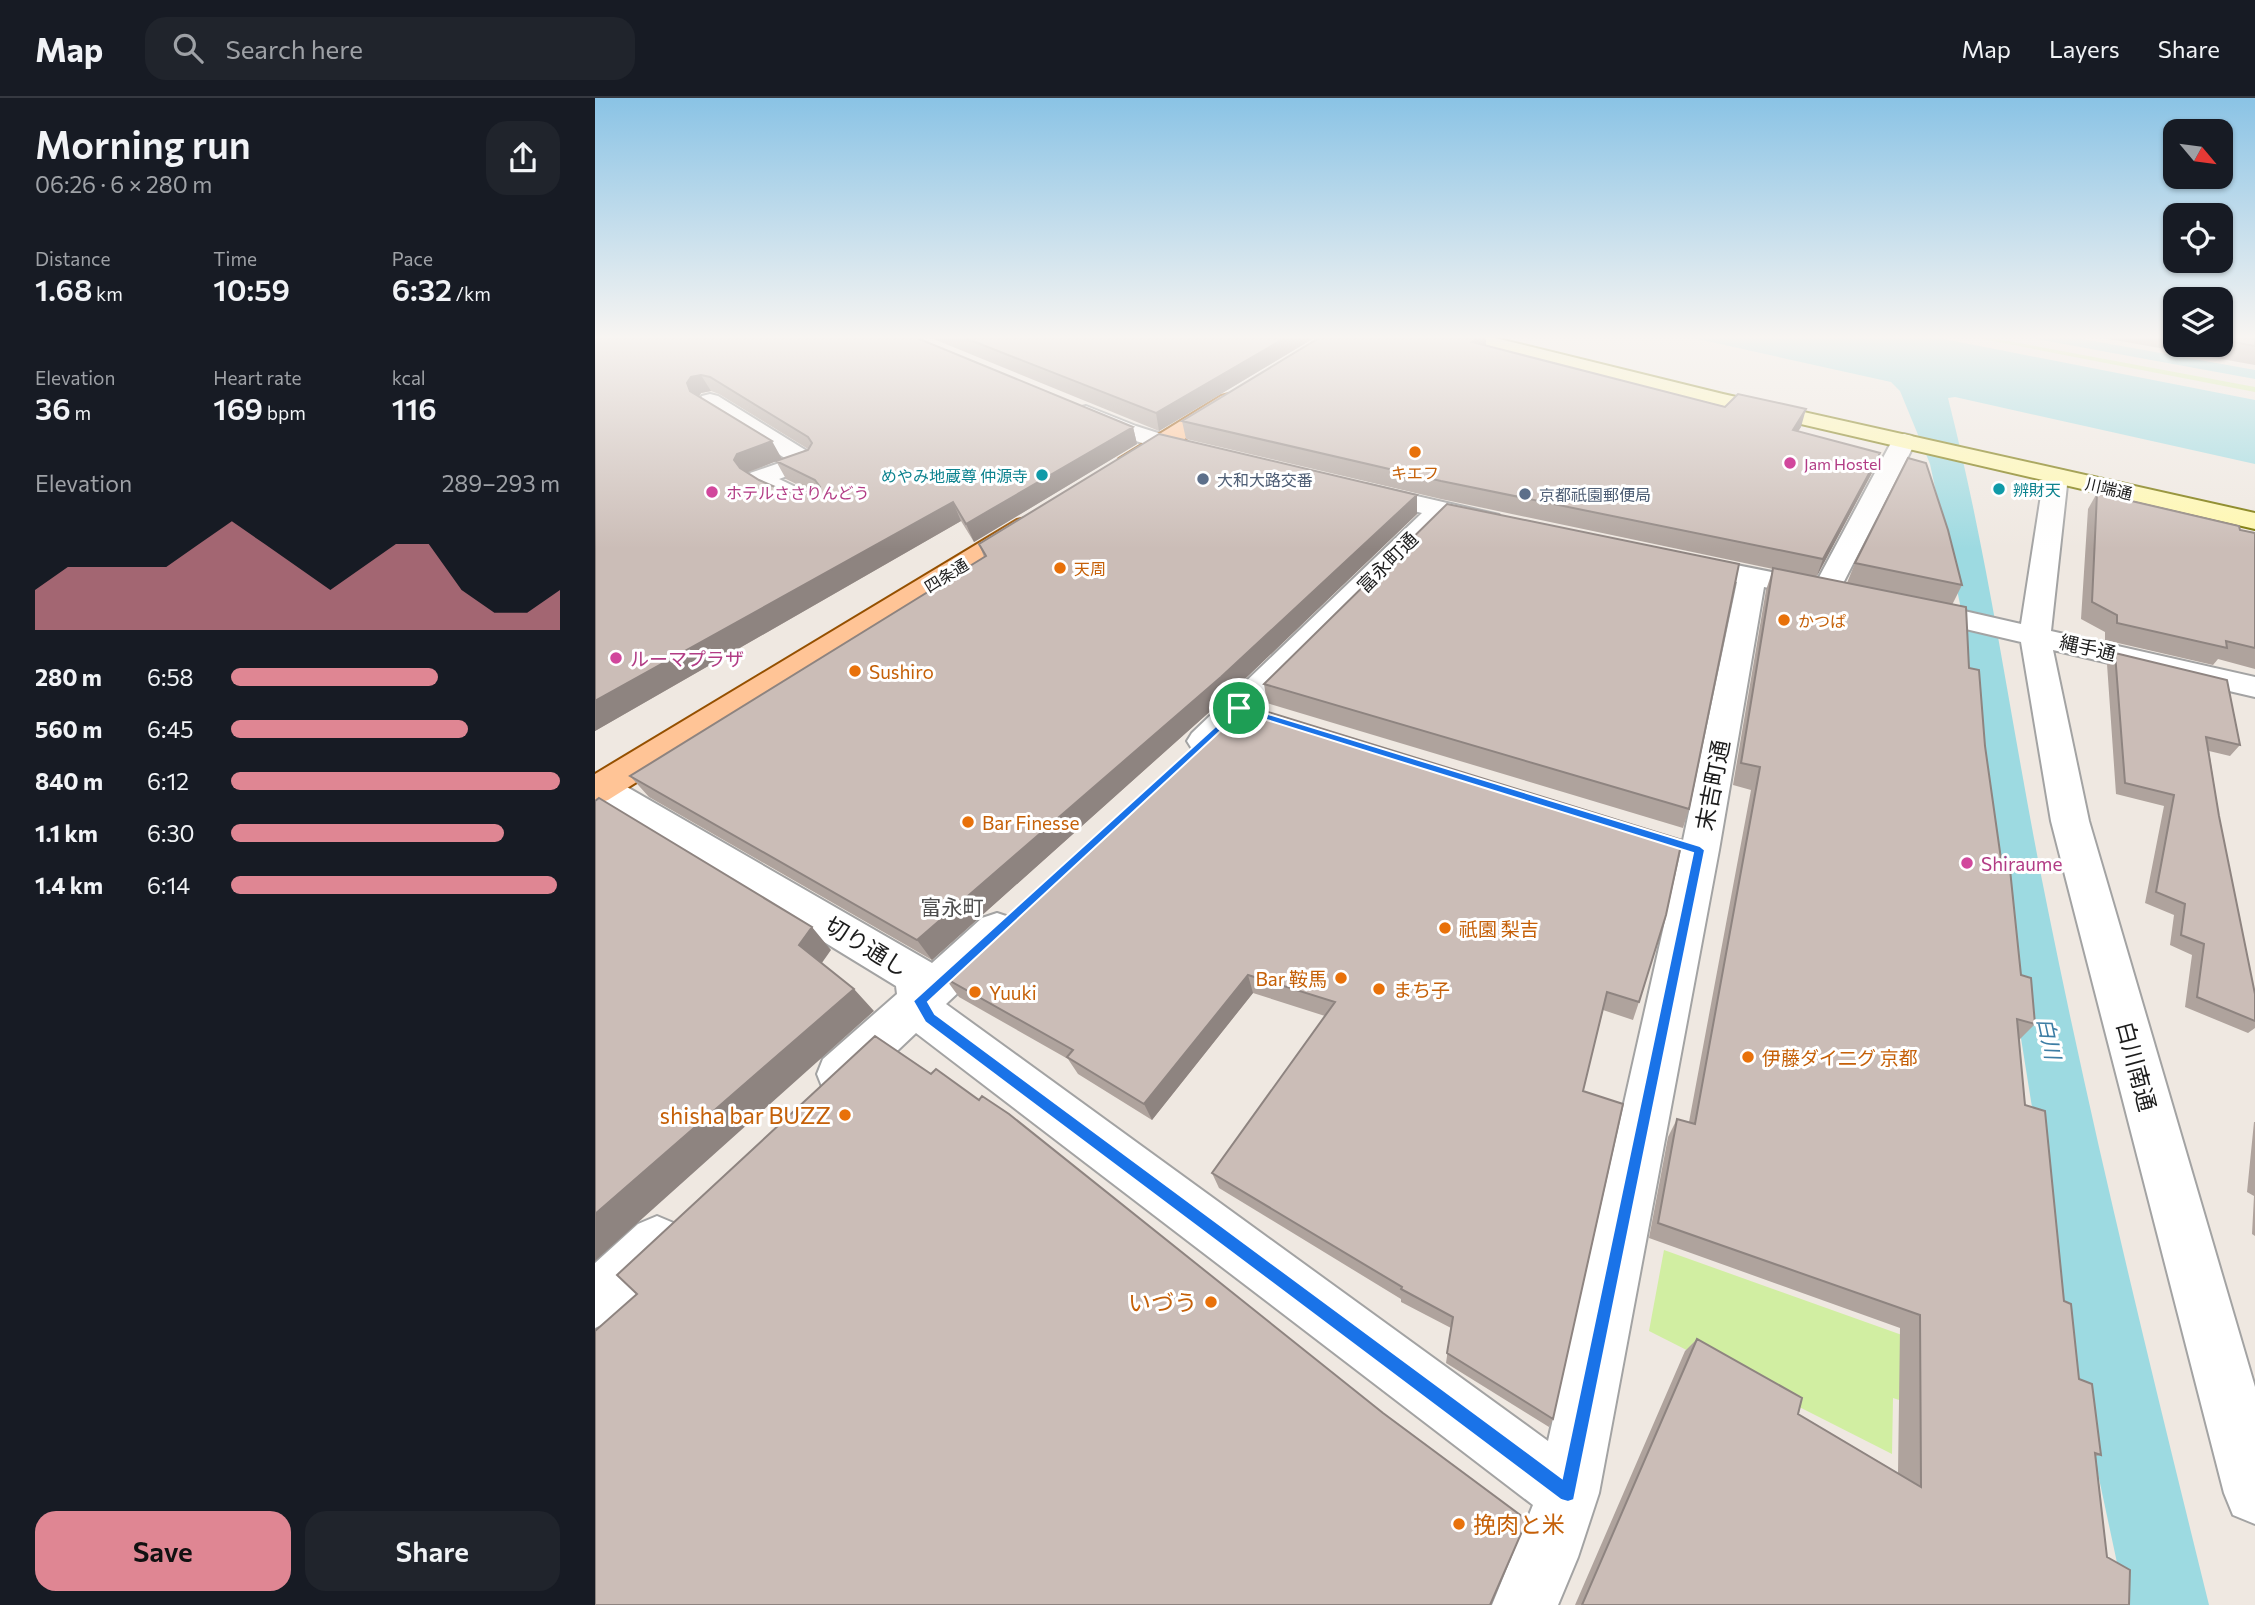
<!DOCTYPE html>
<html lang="en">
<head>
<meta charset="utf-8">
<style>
  body { margin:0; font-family:Commissioner,"Noto Sans JP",sans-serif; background:#20242c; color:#f1f3f6; height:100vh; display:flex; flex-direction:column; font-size:26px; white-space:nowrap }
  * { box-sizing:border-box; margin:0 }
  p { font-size:23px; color:#9ea1a6 }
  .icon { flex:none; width:38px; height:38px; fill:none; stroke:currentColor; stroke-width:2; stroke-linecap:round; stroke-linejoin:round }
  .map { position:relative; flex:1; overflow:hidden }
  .panel { display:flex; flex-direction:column; background:#171b24; width:595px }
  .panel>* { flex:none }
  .needle { width:46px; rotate:119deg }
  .fabs { position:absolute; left:1568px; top:21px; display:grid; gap:14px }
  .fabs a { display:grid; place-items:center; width:70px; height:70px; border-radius:14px; background:#171b24; box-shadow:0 2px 5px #0004; font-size:35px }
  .pin { position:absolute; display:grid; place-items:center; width:60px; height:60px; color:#fff; margin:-30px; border:4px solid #fff; border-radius:50%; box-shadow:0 2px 7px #0007 }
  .round { display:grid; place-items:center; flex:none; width:74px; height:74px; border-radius:21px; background:#20242c }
  .overview { display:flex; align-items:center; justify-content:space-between; height:119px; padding:0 35px }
  h1 { font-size:38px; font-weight:600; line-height:52px }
  .figures { display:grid; grid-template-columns:repeat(3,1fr); gap:10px; height:119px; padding:7px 35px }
  .figures div { display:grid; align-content:center }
  .figures b { font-size:30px; font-weight:600 }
  .figures small { font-size:19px; font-weight:400 }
  .figures p { font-size:19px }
  .chart { height:196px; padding:14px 35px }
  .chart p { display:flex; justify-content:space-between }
  .chart svg { width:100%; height:126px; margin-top:7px; fill:#df8693; opacity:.7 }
  .cta { display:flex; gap:14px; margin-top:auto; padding:14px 35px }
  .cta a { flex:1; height:80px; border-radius:21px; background:#df8693; color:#111; font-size:28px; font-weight:600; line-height:80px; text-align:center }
  .cta a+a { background:#20242c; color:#f1f3f6 }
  ul { padding:0 35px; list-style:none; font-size:23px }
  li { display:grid; grid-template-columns:112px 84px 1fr; align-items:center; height:52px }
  li i { height:18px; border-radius:9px; background:#df8693 }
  header { display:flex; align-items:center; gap:42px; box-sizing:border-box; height:98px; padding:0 35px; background:#171b24; border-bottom:2px solid #363941 }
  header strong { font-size:33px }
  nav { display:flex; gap:38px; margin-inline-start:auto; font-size:24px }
  .search { width:490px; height:63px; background:#20242c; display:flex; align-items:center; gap:18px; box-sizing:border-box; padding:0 24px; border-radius:21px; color:#9ea1a6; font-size:26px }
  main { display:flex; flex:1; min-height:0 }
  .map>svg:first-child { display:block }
  .grass { fill:#d1eea2 }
  .water { fill:#9ddae1 }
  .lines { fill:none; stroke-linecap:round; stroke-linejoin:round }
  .street-casing { stroke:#a3a3a3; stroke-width:4 }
  .secondary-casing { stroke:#777400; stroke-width:4 }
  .primary-casing { stroke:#955000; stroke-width:4 }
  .street { fill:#fff; fill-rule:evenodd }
  .secondary { fill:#fff8af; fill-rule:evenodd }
  .primary { fill:#ffc496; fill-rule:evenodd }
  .wall { fill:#afa39d; fill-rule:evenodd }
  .shaded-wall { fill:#8e8480 }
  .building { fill:#cbbdb7; stroke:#8e8480; stroke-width:2; fill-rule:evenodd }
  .route { fill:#1a73e8; stroke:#fff; stroke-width:2; fill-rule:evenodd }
  .food-dot { fill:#e8710a; stroke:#fff; stroke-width:2.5 }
  .hotel-dot { fill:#d1479c; stroke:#fff; stroke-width:2.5 }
  .culture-dot { fill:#0f9aa8; stroke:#fff; stroke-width:2.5 }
  .service-dot { fill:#5c6f8a; stroke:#fff; stroke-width:2.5 }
  .labels { text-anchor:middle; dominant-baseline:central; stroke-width:6; stroke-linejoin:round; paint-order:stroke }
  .far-hotel-label { font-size:16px; fill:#b23c85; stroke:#fff; text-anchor:start }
  .far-food-label { font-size:16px; fill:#c56008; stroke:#fff; text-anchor:start }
  .far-culture-label { font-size:16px; fill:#0d838f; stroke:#fff; text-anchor:end }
  .far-service-label { font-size:16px; fill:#4e5e75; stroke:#fff; text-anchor:start }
  .far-street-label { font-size:16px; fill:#1c1c1c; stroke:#fff }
  .street-label { font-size:19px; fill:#1c1c1c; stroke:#fff }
  .hotel-label { font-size:19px; fill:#b23c85; stroke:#fff; text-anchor:start }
  .food-label { font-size:19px; fill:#c56008; stroke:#fff; text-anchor:start }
  .neighbourhood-label { font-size:21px; fill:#4f4f4f; stroke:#fff }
  .water-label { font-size:21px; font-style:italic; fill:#3c7da4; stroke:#fff }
  .near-street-label { font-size:23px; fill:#1c1c1c; stroke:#fff }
  .near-food-label { font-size:23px; fill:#c56008; stroke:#fff; text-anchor:end }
</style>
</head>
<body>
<header>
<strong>Map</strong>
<div class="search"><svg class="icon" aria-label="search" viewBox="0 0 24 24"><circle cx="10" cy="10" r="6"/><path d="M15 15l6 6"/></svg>Search here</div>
<nav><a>Map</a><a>Layers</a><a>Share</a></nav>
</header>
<main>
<section class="panel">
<div class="overview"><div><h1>Morning run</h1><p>06:26 · 6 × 280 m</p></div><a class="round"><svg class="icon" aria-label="share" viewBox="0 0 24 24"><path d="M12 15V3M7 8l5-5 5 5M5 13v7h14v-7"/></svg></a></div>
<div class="figures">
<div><p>Distance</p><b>1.68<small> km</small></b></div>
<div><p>Time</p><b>10:59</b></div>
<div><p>Pace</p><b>6:32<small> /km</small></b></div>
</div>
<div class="figures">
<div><p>Elevation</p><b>36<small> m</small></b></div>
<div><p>Heart rate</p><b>169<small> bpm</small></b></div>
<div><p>kcal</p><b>116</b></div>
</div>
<div class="chart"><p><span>Elevation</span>289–293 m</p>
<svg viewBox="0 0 160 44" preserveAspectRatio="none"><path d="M0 44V30L10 22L20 22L30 22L40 22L50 14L60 6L70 14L80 22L90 30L100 22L110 14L120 14L130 30L140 38L150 38L160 30V44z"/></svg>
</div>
<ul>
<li><b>280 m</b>6:58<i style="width:63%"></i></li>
<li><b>560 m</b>6:45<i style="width:72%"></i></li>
<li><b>840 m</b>6:12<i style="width:100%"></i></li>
<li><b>1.1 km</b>6:30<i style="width:83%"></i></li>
<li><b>1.4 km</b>6:14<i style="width:99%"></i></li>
</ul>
<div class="cta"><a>Save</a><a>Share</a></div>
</section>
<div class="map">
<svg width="1660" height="1507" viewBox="0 0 1660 1507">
  <rect width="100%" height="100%" fill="#efe8e1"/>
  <!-- grass -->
  <path class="grass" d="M 1382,240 L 1397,240 L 1660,289 L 1660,294 Z
    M 1069,1152 L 1335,1247 L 1335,1312 L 1298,1300 L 1297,1356 L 1054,1233 Z"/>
  <!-- water -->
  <path class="water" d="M 1098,240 L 1344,240 L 1660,302 L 1660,366 L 1360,299 L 1353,300 C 1396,469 1418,642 1453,812 C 1500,1045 1557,1276 1614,1507 L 1531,1507 L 1473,1235 L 1381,658 L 1365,506 L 1335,366 L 1305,293 L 1296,284 Z
    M 1435,240 L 1482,240 L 1660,272 L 1660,281 Z"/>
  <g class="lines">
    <!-- street casing -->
    <g class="street-casing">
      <path id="street" d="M 115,296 L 123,298 L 220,358 L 224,363 L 220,368 L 184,381 L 228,402 L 232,407 L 228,412 C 209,417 163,396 152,380 L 155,375 L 193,362 L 107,308 L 104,303 L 107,298 Z
        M 491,308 L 541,328 L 613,351 L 617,356 L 613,361 L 605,363 L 525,338 L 483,320 L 480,315 L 483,310 Z
        M 1309,336 L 1317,338 L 1321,343 L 1241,499 L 1231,502 L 1169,489 L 1124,752 L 1004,1395 L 983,1459 L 963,1507 L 897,1507 L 938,1407 L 321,935 L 262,991 L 245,997 L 228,991 L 222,976 L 228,961 L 302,896 L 301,888 L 0,704 L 0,679 L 18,681 L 337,865 L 387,820 L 402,815 L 417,820 L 423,832 L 417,844 L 351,906 L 953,1343 L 1086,752 L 1142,484 L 1081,471 L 1077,465 L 1081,459 L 1091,457 L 1222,483 L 1297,343 L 1301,338 Z
        M 1461,371 L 1470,373 L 1473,378 L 1456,533 L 1660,579 L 1660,599 L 1458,552 L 1494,723 L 1660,1289 L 1660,1426 L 1638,1417 L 1629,1395 L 1456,723 L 1426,544 L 1311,517 L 1306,511 L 1311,505 L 1321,502 L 1426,526 L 1449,378 L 1452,373 Z
        M 770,386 L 904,417 L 908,423 L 904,429 L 895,431 L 851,421 L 621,651 L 609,655 L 597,651 L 592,643 L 597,635 L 827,415 L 761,399 L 757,394 L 761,389 Z
        M 62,1118 L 81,1126 L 89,1145 C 76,1176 32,1217 0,1230 L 0,1165 L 43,1126 Z"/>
    </g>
    <!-- secondary casing -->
    <g class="secondary-casing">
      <path id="secondary" d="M 868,240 L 900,240 L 1128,296 L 1660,415 L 1660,431 L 1128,308 L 871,244 Z"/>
    </g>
    <!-- primary casing -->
    <g class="primary-casing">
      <path id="primary" d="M 634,296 L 642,298 L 645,303 L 642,308 L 542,371 L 533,373 L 524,371 L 521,366 L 524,361 L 626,298 Z
        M 431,420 L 440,422 L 444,428 L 440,434 L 13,702 L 0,706 L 0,676 L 422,422 Z"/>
    </g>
    <!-- street -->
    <use href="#street" class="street"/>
    <!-- secondary -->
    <use href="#secondary" class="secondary"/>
    <!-- primary -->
    <use href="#primary" class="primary"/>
  </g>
  <!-- wall -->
  <path class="wall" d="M 0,240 L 538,329 L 542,346 L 379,444 L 366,423 L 0,633 ZM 116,293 L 124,296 L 213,351 L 187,361 L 104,298 L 106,295 ZM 181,363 L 191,381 L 220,395 L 209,397 L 187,392 L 164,382 L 152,375 Z
    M 336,240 L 719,240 L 564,333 Z
    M 891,240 L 891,247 L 1206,329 L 1203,333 L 1278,373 L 1221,479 L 1252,485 L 1260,465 L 1367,487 L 1357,507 L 1374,570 L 1390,648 L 1406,761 L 1426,877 L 1440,926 L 1424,942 L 1430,1007 L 1484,1281 L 1506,1357 L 1501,1358 L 1512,1459 L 1534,1507 L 980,1507 L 1090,1253 L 1102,1241 L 1203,1316 L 1303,1375 L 1305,1230 L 1054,1140 L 1073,1039 L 1082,1021 L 1094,1024 L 1156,692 L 1138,687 L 1171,492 L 1178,471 L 846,401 L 591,341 L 587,323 Z
    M 1508,240 L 1580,240 L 1580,247 L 1626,247 L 1626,240 L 1660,240 L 1660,267 Z
    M 1502,395 L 1660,435 L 1660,571 L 1623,561 L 1618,567 L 1510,542 L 1510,534 L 1486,521 L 1493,411 Z
    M 822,416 L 630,600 L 337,862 L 54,699 L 35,678 L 389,459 L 384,446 Z
    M 1520,555 L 1645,647 L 1635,658 L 1614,653 L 1624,718 L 1660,896 L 1660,930 L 1653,935 L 1590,909 L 1597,857 L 1575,847 L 1579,817 L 1550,805 L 1569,708 L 1521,696 L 1512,566 Z
    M 669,586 L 1094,711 L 1088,730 L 672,605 Z
    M 647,606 L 1044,904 L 1038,922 L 1008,912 L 988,993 L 958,1321 L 954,1329 L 851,1265 L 856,1230 L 806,1204 L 806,1201 L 624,1090 L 617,1075 L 730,918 L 658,895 L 557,1022 L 483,976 L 473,961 L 364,899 L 350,880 Z
    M 1659,1024 L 1660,1024 L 1660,1138 L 1657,1136 L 1659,1098 L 1652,1094 Z"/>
  <!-- shaded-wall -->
  <path class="shaded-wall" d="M 690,240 L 719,240 L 564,333 L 561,315 Z
    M 884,240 L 891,240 L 891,252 L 877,244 Z
    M 106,277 L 116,293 L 106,295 L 102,302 L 95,293 L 92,285 L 96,279 Z
    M 1211,311 L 1206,329 L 1192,350 L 1198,332 Z
    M 538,329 L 542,346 L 379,444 L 371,426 Z
    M 177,343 L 187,361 L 153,374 L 149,380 L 139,362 L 142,356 Z
    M 1285,355 L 1278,373 L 1221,480 L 1228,461 Z
    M 822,397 L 822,416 L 630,600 L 337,862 L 322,842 Z
    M 358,404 L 366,423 L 0,633 L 0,603 Z
    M 217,829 L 236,852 L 224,869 L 204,847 Z
    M 653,877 L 658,895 L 557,1022 L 549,1006 Z
    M 259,891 L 279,913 L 0,1163 L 0,1116 Z"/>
  <!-- building -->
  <path class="building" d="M 0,240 L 322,240 L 538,329 L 371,426 L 358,404 L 0,603 ZM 106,277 L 115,279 L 213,339 L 217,345 L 213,352 L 181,363 L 220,382 L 225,389 L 220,395 L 209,397 L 187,392 L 164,382 L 145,370 L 139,362 L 142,356 L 177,343 L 95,293 L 92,285 L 96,279 Z
    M 370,240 L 690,240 L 561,315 Z
    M 724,240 L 884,240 L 877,244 L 1130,309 L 1143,296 L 1211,311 L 1198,332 L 1285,355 L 1228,461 L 846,383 L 587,323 Z
    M 1626,240 L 1660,240 L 1660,248 L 1626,242 Z
    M 564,336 L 822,397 L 626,579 L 322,842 L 35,678 L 391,458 L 384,446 Z
    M 1313,360 L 1331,365 L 1353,432 L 1367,487 L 1260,465 Z
    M 1502,395 L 1644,428 L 1645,432 L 1660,435 L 1660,550 L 1631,543 L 1632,550 L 1522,525 L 1522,517 L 1497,504 Z
    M 852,406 L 1144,466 L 1094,711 L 669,586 Z
    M 1178,470 L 1371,509 L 1374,570 L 1384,572 L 1390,648 L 1406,761 L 1414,762 L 1426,877 L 1436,880 L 1440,926 L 1422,921 L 1430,1007 L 1450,1013 L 1469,1203 L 1476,1206 L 1484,1281 L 1497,1286 L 1506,1357 L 1500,1355 L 1512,1459 L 1535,1472 L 1534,1507 L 987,1507 L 1102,1241 L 1207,1300 L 1203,1316 L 1326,1389 L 1325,1217 L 1063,1125 L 1082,1021 L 1100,1026 L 1165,669 L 1146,665 Z
    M 1520,555 L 1632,582 L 1645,647 L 1611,639 L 1624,718 L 1660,896 L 1660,923 L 1602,899 L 1609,846 L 1586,837 L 1590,806 L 1561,794 L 1579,697 L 1530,685 Z
    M 647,606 L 1087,742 L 1071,817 L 1044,904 L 1012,894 L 988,993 L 1028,1006 L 958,1321 L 852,1255 L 858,1219 L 806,1191 L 807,1189 L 617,1075 L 740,904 L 653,877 L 549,1006 L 472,959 L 478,952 L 350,880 Z
    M 4,700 L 217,829 L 204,847 L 259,891 L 0,1116 L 0,703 Z
    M 280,938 L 336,976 L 341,971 L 384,1002 L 387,998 L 414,1016 L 788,1315 L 932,1422 L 895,1507 L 0,1507 L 0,1233 L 42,1196 L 22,1177 Z"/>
  <!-- sky -->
  <linearGradient id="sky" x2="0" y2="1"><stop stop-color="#8ac3e5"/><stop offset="0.53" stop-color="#f8f5f2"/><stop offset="1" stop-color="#f8f5f2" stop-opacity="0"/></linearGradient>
  <rect width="1660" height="451" fill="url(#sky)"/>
  <!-- route -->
  <path class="route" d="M 644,607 L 1105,748 L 1110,752 L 979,1402 L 973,1404 L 966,1402 L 330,924 L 318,903 ZM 646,614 L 1098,755 L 967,1380 L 340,916 L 333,904 Z"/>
  <!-- markers -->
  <g class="food-dot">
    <circle cx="820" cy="354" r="7"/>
    <circle cx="465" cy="470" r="7"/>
    <circle cx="1189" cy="522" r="7"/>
    <circle cx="260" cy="573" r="7"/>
    <circle cx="373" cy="724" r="7"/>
    <circle cx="850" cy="830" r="7"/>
    <circle cx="746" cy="880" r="7"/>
    <circle cx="784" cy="891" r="7"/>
    <circle cx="380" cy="894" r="7"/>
    <circle cx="1153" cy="959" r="7"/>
    <circle cx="250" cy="1017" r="7"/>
    <circle cx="616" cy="1204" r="7"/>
    <circle cx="864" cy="1426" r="7"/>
  </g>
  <g class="hotel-dot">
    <circle cx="1195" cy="365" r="7"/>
    <circle cx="117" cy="394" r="7"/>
    <circle cx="21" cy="560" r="7"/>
    <circle cx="1372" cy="765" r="7"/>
  </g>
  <g class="culture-dot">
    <circle cx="447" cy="377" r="7"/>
    <circle cx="1404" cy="391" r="7"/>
  </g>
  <g class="service-dot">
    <circle cx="608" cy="381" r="7"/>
    <circle cx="930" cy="396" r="7"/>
  </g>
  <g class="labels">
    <!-- far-hotel labels -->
    <g class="far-hotel-label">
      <text x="1209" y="365">Jam Hostel</text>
      <text x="131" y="394">ホテルささりんどう</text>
    </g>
    <!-- far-food labels -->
    <g class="far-food-label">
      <text x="820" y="374" text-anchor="middle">キエフ</text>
      <text x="479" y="470">天周</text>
      <text x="1203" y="522">かつぱ</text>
    </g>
    <!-- far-culture labels -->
    <g class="far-culture-label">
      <text x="433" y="377">めやみ地蔵尊 仲源寺</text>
      <text x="1418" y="391" text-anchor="start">辨財天</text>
    </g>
    <!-- far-service labels -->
    <g class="far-service-label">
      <text x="622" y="381">大和大路交番</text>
      <text x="944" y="396">京都祇園郵便局</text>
    </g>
    <!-- far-street labels -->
    <g class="far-street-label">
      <text transform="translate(1514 390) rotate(13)">川端通</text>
      <text transform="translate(351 477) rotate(-32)">四条通</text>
    </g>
    <!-- street labels -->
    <g class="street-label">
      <text transform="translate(792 464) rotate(-45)">富永町通</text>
      <text transform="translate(1493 549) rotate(13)">縄手通</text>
    </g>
    <!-- hotel labels -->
    <g class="hotel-label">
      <text x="35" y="560">ルーマプラザ</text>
      <text x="1386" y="765">Shiraume</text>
    </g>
    <!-- food labels -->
    <g class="food-label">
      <text x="274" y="573">Sushiro</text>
      <text x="387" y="724">Bar Finesse</text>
      <text x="864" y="830">祇園 梨吉</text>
      <text x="732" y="880" text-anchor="end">Bar 鞍馬</text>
      <text x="798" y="891">まち子</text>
      <text x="394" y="894">Yuuki</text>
      <text x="1167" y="959">伊藤ダイ二グ 京都</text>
    </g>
    <!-- neighbourhood labels -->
    <g class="neighbourhood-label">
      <text x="357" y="808">富永町</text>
    </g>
    <!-- water labels -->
    <g class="water-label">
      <text transform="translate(1455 940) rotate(78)">白川</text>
    </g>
    <!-- near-street labels -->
    <g class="near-street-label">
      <text transform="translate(1117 687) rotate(-79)">末吉町通</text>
      <text transform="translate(272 848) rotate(31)">切り通し</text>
      <text transform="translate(1542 968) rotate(75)">白川南通</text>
    </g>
    <!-- near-food labels -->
    <g class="near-food-label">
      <text x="236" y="1017">shisha bar BUZZ</text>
      <text x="602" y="1204">いづう</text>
      <text x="878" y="1426" text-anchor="start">挽肉と米</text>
    </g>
  </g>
</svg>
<div class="fabs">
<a><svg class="needle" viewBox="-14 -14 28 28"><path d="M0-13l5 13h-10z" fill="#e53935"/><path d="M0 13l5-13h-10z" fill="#9ea1a6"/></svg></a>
<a><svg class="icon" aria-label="locate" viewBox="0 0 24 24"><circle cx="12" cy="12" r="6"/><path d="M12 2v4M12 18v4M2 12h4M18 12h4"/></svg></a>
<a><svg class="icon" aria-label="layers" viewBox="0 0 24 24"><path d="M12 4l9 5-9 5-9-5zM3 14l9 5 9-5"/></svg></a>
</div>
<div class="pin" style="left:644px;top:610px;background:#1e9e55"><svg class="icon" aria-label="arrive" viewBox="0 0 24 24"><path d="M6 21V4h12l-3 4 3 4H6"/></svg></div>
</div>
</main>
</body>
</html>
